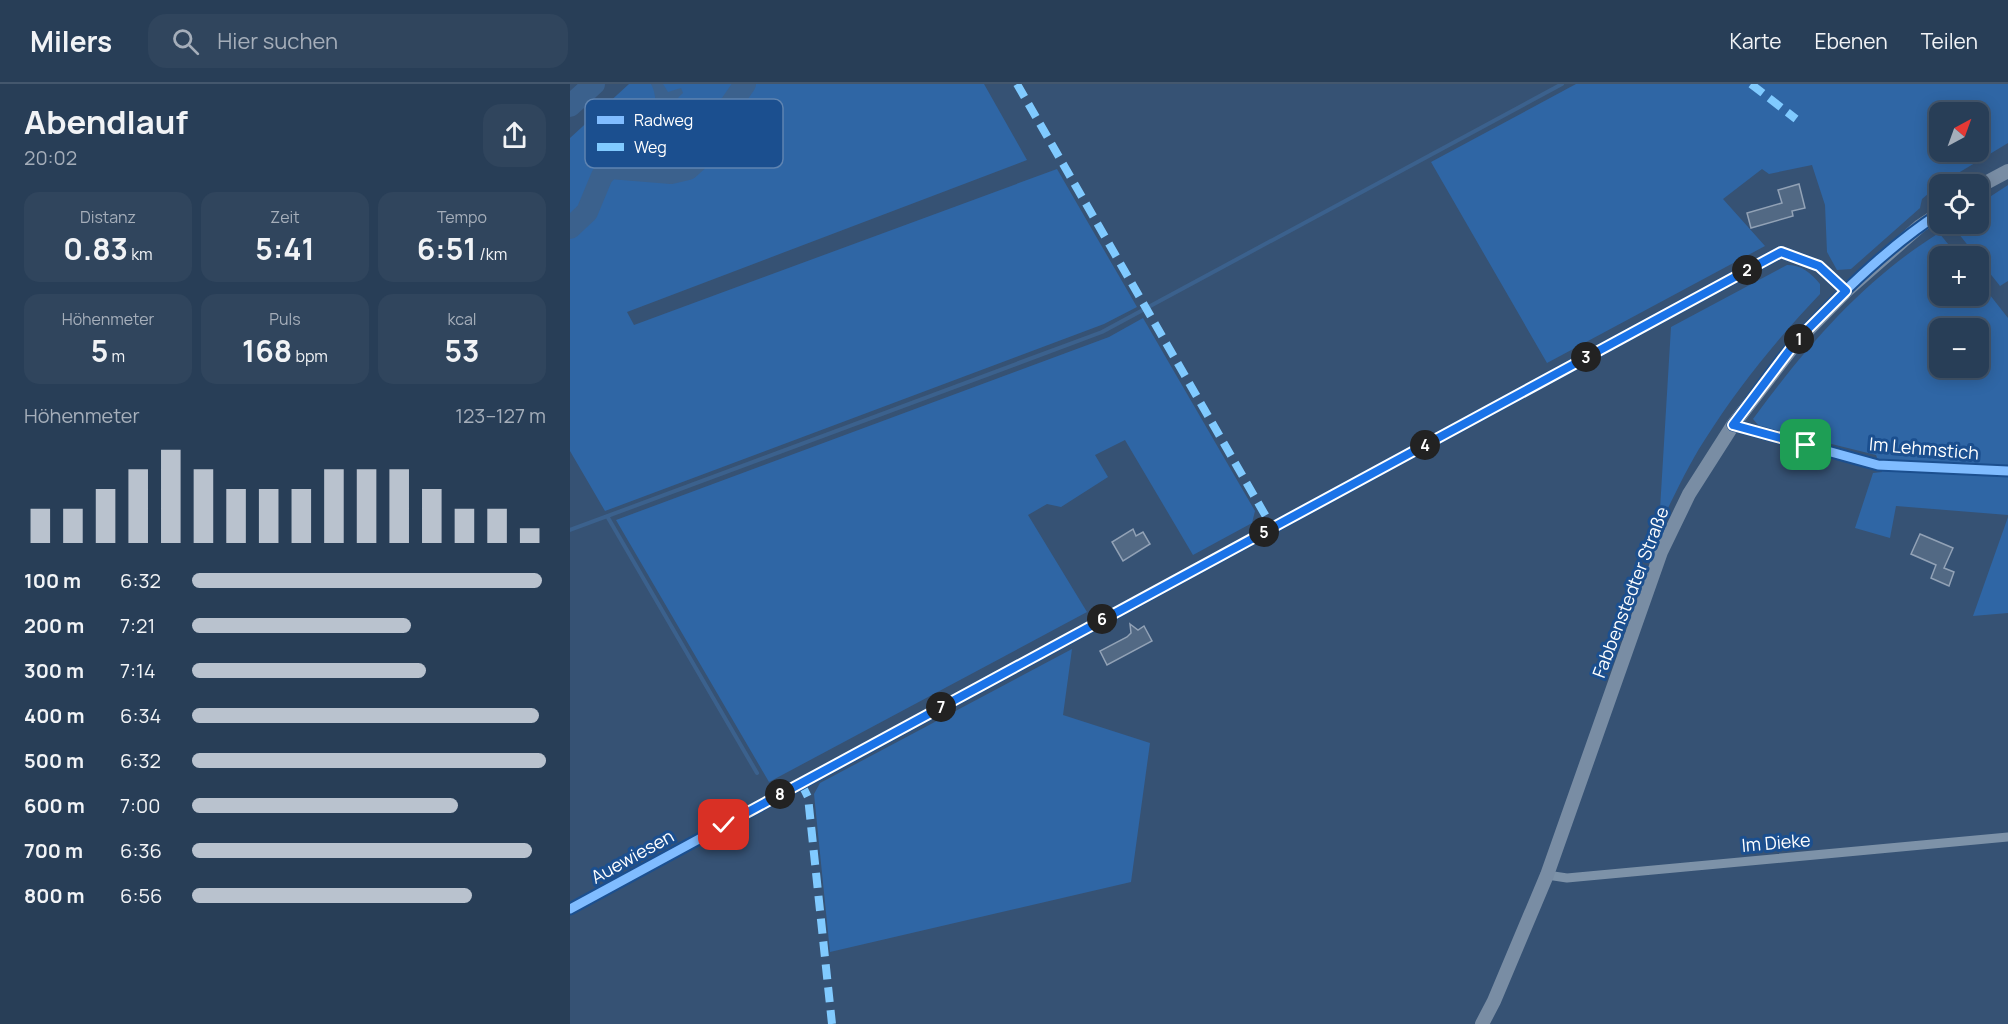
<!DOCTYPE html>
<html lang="de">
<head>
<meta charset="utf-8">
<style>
  body { margin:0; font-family:Manrope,sans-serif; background:#30455d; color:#f1f3f6; height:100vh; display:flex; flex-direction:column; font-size:22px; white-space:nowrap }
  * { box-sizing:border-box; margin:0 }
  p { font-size:20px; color:#a5aeba }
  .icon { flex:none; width:33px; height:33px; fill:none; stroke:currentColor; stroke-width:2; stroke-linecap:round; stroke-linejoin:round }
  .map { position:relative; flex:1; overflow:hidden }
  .details { display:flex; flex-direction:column; background:#283e57; width:570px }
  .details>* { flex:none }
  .needle { width:39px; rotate:41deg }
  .fabs { position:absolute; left:1359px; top:18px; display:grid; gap:12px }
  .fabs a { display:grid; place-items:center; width:60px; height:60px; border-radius:12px; background:#283e57; box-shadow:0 3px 15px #0003,0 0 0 2px #44576d; font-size:30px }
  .pin { position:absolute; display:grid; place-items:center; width:51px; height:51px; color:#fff; margin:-26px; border-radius:12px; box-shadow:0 3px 9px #0006 }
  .km { position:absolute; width:30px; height:30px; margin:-15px; border-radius:50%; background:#222; color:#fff; font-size:16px; line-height:30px; text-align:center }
  .round { display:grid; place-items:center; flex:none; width:63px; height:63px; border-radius:18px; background:#30455d }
  .headline { display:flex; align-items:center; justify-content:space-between; height:102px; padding:0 24px }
  h1 { font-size:33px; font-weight:700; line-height:45px }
  .figures { display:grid; grid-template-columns:repeat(3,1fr); gap:9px; height:102px; padding:6px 24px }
  .figures div { display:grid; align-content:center; border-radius:15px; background:#30455d; text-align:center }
  .figures b { font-size:30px; font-weight:700 }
  .figures small { font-size:16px; font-weight:400 }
  .figures p { font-size:16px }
  .chart { height:168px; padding:12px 24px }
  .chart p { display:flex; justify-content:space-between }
  .chart svg { width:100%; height:108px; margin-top:6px; stroke:#b9c2ce; stroke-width:6 }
  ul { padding:0 24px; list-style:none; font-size:20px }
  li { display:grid; grid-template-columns:96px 72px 1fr; align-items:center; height:45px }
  li i { height:15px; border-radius:8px; background:#b9c2ce }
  header { display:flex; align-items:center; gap:36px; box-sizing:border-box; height:84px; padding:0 30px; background:#283e57; border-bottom:2px solid #44576d }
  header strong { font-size:28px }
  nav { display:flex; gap:33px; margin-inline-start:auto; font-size:21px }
  .search { width:420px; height:54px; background:#30455d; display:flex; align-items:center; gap:15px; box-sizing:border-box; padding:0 21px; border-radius:18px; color:#a5aeba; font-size:22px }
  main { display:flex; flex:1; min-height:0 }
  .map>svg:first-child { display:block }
  .green { fill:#2f66a5; fill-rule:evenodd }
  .water { fill:#3b618d }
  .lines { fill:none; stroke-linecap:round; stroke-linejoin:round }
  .stream { stroke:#3b618d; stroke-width:4 }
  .river { stroke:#3b618d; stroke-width:22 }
  .building { fill:#526984; stroke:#92a2b6; stroke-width:1.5 }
  .street { stroke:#7d92a8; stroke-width:9 }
  .secondary { stroke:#798da4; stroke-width:14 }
  .quiet { stroke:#80caff; stroke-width:8; stroke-dasharray:15 8; stroke-linecap:butt }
  .cycleway-casing { stroke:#1b4f8f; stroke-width:13 }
  .cycleway { stroke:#80bcff; stroke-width:9 }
  .route-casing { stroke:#fff; stroke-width:12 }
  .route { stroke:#1a73e8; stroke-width:8 }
  .labels { text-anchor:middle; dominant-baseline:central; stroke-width:6; stroke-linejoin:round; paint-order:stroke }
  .street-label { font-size:18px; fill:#fff; stroke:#1b4f8f }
  .key { fill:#1b4f8f; stroke:#5f84b1; stroke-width:1.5 }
  .key-label { font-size:16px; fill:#fff }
</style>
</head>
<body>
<header>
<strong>Milers</strong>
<div class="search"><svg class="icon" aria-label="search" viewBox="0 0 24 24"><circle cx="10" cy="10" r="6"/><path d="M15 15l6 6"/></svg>Hier suchen</div>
<nav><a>Karte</a><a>Ebenen</a><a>Teilen</a></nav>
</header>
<main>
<section class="details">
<div class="headline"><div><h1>Abendlauf</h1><p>20:02</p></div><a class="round"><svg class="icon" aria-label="share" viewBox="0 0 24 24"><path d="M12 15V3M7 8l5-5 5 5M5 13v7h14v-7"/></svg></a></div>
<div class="figures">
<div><p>Distanz</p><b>0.83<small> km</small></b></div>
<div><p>Zeit</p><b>5:41</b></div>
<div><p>Tempo</p><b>6:51<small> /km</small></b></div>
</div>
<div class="figures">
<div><p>Höhenmeter</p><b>5<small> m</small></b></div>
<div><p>Puls</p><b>168<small> bpm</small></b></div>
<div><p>kcal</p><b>53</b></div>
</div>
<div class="chart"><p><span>Höhenmeter</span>123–127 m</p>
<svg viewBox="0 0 160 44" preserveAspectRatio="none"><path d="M5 44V30M15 44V30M25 44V22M35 44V14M45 44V6M55 44V14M65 44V22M75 44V22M85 44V22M95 44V14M105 44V14M115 44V14M125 44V22M135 44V30M145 44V30M155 44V38"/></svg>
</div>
<ul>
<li><b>100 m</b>6:32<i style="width:99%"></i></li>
<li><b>200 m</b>7:21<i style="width:62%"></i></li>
<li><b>300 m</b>7:14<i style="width:66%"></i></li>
<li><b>400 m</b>6:34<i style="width:98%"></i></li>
<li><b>500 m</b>6:32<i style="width:100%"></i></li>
<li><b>600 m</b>7:00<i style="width:75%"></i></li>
<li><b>700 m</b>6:36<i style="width:96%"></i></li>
<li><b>800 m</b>6:56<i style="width:79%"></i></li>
</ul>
</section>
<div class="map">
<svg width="1438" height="940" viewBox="0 0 1438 940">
  <rect width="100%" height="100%" fill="#365274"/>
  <!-- green -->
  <path class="green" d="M 59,0 L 170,0 C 165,13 153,22 145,33 C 134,51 128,82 103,84 C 82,86 54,72 35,81 C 19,88 21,124 0,138 L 0,54 Z
    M 180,0 L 414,0 L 457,76 L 57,228 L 64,241 L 487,85 L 567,223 L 534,240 L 35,427 L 0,367 L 0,151 C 15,140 25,126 32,109 C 36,101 35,94 42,88 C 67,91 102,100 125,87 Z
    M 1006,0 L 1438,0 L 1438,59 L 1370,100 L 1352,115 L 1350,124 L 1281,185 L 1267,186 L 1257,168 L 1255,121 L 1242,81 L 1199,90 L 1192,85 L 1153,115 L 1195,162 L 977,279 L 861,78 ZM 1370,28 L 1408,28 L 1408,68 L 1370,68 Z
    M 1438,101 L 1438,197 L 1430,202 L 1381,140 L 1408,140 L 1409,120 Z
    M 1369,149 L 1388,172 L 1370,172 L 1370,212 L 1408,212 L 1409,197 L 1438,234 L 1438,431 L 1326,422 L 1320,454 L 1285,444 L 1303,389 L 1312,388 L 1306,371 L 1189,342 L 1183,335 C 1236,263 1293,196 1369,149 ZM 1370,244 L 1408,244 L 1408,284 L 1370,284 Z
    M 1217,181 C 1232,181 1241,189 1250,200 L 1250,210 C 1207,255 1168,303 1134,357 C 1117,383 1104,413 1089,442 L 1101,243 Z
    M 573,234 L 685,427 L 682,439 L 623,471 L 555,356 L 525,371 L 538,393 L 491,423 L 477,420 L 458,431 L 517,528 L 199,698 L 46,436 L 539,253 Z
    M 1438,433 L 1438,529 L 1403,532 Z
    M 502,565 L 493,631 L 580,659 L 561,798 L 260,868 L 244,710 L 250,699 Z"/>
  <!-- water -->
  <path class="water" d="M 81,0 L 93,0 L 98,8 L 111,4 L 113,9 C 91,29 109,29 100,50 L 87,54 L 79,49 C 79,42 82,41 84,35 C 87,26 86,8 81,0 Z"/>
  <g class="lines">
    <!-- stream -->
    <path class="stream" d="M 37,432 L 187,689
      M 0,446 L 532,248 L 992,0"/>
    <!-- river -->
    <path class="river" d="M 0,22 L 24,0
      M 0,144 L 17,128 L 32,92 L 40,84 L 101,89 L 118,85 L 129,75 L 150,36 L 175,0"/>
  </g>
  <!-- building -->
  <path class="building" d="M 1229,100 L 1235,124 L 1222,127 L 1223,132 L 1181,144 L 1177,129 L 1212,119 L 1208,106 Z
    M 563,445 L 566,452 L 573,448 L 580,460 L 553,477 L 542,458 Z
    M 1350,450 L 1383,464 L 1374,484 L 1384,488 L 1379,502 L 1361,494 L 1366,481 L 1341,470 Z
    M 560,540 L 568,546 L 574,542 L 582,557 L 537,581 L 530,567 L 557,553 L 561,549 Z"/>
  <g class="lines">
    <!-- street -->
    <path class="street" d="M 1163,341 L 1308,381 L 1438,387
      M 977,791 L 997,794 L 1438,753
      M 0,825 L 1211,168 L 1249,182 L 1276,207"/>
    <!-- secondary -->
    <path class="secondary" d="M 1408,103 L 1438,87
      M 912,940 L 924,917 L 977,791 L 1091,468 L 1119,410 L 1163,341 L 1229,255 L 1276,207 L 1350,142 L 1370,129"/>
    <!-- quiet -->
    <path class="quiet" d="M 447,0 L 702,443
      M 1181,0 L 1226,35
      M 231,699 L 238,713 L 262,940"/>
    <!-- cycleway casing -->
    <g class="cycleway-casing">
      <path id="cycleway" d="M 1370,129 C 1320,161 1270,210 1230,253 C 1205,280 1185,312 1163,341 L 1308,381 L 1438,387
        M 0,825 L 1211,168 L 1249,182 L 1276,207"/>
    </g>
    <!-- cycleway -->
    <use href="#cycleway" class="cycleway"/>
  </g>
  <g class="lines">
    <!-- route casing -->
    <g class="route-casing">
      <path id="route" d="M 154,741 L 1211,168 L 1249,182 L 1276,207 L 1228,255 L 1163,341 L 1236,361"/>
    </g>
    <!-- route -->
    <use href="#route" class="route"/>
  </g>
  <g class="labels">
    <!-- street labels -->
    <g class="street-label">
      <text transform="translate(1354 364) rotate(5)">Im Lehmstich</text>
      <text transform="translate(1060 508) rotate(-69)">Fabbenstedter Straße</text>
      <text transform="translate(1206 758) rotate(-5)">Im Dieke</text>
      <text transform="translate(62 772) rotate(-29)">Auewiesen</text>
    </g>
  </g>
  <!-- legend -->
  <rect x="15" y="15" width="198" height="69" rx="9" class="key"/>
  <rect x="27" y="32" width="27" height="8" fill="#80bcff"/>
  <rect x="27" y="59" width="27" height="8" fill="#80caff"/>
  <g class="key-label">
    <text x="64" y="42">Radweg</text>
    <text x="64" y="69">Weg</text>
  </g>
</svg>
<div class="fabs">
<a><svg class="needle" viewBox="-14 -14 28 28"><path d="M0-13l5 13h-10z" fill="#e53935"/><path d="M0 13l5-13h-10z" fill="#a5aeba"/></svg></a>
<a><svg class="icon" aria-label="locate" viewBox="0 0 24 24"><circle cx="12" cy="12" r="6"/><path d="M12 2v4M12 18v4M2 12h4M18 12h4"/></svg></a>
<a>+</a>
<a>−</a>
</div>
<div class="pin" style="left:1236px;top:361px;background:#1e9e55"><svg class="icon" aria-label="arrive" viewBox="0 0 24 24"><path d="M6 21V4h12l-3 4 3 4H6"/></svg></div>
<div class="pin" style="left:154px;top:741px;background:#d93025"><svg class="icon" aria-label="check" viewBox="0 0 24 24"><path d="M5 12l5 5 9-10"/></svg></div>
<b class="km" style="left:1229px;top:255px">1</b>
<b class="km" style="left:1177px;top:186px">2</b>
<b class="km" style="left:1016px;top:273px">3</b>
<b class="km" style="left:855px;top:361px">4</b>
<b class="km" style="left:694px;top:448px">5</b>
<b class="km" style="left:532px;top:535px">6</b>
<b class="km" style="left:371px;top:623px">7</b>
<b class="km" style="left:210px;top:710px">8</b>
</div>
</main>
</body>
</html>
